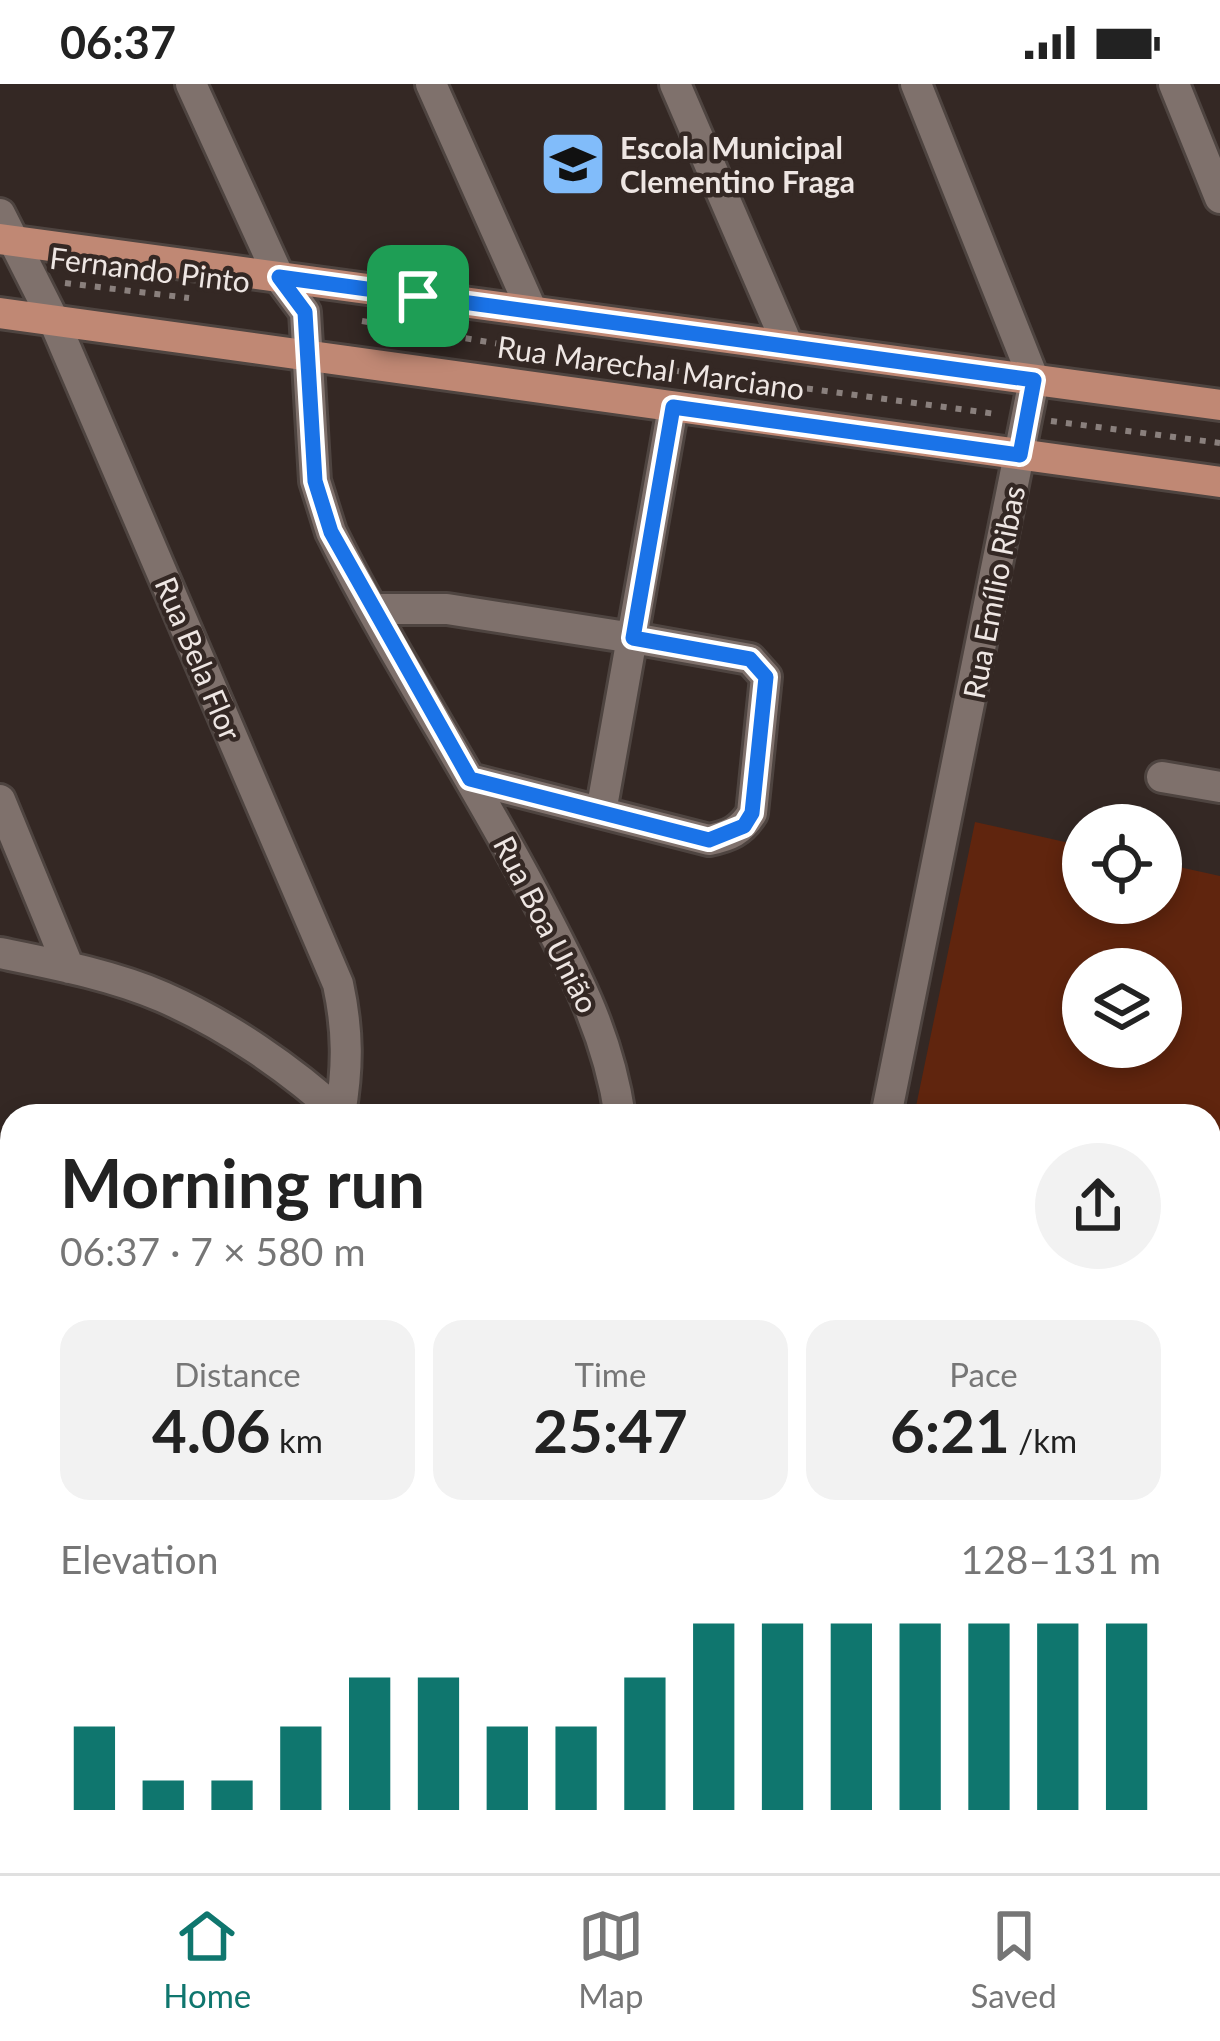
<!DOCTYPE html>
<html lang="en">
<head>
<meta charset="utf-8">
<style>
  body { margin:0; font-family:Lato,sans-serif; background:#f2f2f2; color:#222; height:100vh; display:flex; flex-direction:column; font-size:45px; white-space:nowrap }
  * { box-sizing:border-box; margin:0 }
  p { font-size:39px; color:#767676 }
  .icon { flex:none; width:66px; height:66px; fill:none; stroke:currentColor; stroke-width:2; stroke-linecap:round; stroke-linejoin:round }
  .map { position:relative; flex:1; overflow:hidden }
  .drawer { position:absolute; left:0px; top:1020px; width:1221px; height:771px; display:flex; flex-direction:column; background:#fff; border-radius:36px 36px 0 0; box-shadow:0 6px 18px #0003 }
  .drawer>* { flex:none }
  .tools { position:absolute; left:1062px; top:720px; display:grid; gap:24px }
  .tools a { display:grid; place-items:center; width:120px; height:120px; border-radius:50%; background:#fff; box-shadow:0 6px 18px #0003; font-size:60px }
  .pin { position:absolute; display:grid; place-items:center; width:102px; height:102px; color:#fff; margin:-51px; border-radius:24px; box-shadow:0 6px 18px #0006 }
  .round { display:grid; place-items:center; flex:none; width:126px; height:126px; border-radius:63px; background:#f2f2f2 }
  .headline { display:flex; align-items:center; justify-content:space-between; height:204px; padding:0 60px }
  h1 { font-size:66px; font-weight:700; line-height:90px }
  .figures { display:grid; grid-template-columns:repeat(3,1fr); gap:18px; height:204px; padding:12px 60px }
  .figures div { display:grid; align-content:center; border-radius:30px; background:#f2f2f2; text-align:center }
  .figures b { font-size:60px; font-weight:700 }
  .figures small { font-size:33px; font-weight:400 }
  .figures p { font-size:33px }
  .chart { height:336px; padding:24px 60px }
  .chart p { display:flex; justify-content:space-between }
  .chart svg { width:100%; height:216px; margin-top:12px; stroke:#0f766e; stroke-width:6 }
  .status { display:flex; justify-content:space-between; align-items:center; height:84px; padding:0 60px; background:#fff; direction:ltr }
  .status svg { height:33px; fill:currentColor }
  .tab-bar { display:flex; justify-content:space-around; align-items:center; height:168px; border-top:3px solid #e0e0e0; background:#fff; font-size:33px; color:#767676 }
  .tab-bar a { display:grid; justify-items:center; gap:6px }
  .tab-bar .current { color:#0f766e }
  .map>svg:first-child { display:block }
  .green { fill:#60250e; fill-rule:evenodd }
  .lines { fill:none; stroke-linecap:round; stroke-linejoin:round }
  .minor-casing { stroke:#4e4440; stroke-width:36 }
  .major-casing { stroke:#4e4440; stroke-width:36 }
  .path { stroke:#8a807d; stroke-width:6; stroke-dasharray:6 9; stroke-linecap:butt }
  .minor { stroke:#7f716c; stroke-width:30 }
  .major { stroke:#c08874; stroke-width:30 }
  .route-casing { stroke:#fff; stroke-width:24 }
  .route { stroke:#1a73e8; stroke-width:15 }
  .labels { text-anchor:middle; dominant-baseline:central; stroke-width:9; stroke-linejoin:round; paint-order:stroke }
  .poi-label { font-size:30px; font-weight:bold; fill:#eee6e3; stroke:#342824; text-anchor:start }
  .street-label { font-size:30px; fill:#eee6e3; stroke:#342824 }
</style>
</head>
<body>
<div class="status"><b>06:37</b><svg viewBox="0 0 49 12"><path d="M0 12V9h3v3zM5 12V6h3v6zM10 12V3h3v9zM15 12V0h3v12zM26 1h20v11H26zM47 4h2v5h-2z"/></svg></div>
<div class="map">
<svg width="1220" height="1789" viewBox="0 0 1220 1789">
  <rect width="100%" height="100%" fill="#342824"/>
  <!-- green -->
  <path class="green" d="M 975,738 L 1083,762 L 1083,819 L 1161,819 L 1161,779 L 1220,792 L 1220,1365 L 1209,1363 L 1209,1032 L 914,1032 ZM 1083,885 L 1161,885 L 1161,963 L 1083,963 Z"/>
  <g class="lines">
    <!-- minor casing -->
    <g class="minor-casing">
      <path id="minor" d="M 191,0 L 279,193 L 305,228 L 315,397 L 331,448 C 394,575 473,693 538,818 C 576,891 608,950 620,1032
        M 431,0 L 532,227
        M 675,0 L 788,262
        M 1174,0 L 1220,114
        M 0,130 L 54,237 L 338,900 C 348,946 348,984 340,1030
        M 372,525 L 447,525 L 633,554 L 750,575 L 766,593 L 752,729 C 741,747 729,752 709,756 L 470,695
        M 1162,693 L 1220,703
        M 0,716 L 69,884
        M 601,728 L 673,323
        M 0,869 C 54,880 112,891 163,913 C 227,941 291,985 342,1032
        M 886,1032 L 1034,296 L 916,0
        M 0,1249 L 12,1256
        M 0,1384 L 12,1387
        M 1209,1389 L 1220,1391
        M 0,1679 L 12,1726
        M 23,1779 L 25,1789
        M 127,1779 L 131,1789
        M 193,1779 L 196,1789
        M 327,1779 L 330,1789
        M 744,1779 L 746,1789
        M 954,1789 L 956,1779"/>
    </g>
    <!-- major casing -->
    <g class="major-casing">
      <path id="major" d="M 0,155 L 1220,321
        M 0,229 L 1220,398
        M 1209,1652 L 1220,1597
        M 1182,1789 L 1184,1779"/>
    </g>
    <!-- path -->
    <path class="path" d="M 65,199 L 189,214
      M 362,237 L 596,276 L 996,330
      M 1051,337 L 1220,359"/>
    <!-- minor -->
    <use href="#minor" class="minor"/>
    <!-- major -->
    <use href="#major" class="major"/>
  </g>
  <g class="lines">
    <!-- route casing -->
    <g class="route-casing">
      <path id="route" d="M 279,193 L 1034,296 L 1020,371 L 673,323 L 633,554 L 750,575 L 766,593 L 752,729 L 744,742 L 709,756 L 470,695 L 331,448 L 315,397 L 305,228 Z"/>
    </g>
    <!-- route -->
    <use href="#route" class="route"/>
  </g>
  <!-- icons -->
  <defs>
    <g id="school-square" transform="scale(3.45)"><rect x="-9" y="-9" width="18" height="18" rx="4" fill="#81bcfa" stroke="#342824"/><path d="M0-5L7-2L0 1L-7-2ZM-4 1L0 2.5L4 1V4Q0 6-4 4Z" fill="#111"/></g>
  </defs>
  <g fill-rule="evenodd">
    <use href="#school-square" x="573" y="80"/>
  </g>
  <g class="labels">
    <!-- poi labels -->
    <g class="poi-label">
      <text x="620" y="63">Escola Municipal<tspan x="620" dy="34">Clementino Fraga</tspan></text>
    </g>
    <!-- street labels -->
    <g class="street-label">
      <text transform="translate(150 185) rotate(7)">Fernando Pinto</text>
      <text transform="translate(651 283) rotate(8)">Rua Marechal Marciano</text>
      <text transform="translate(993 508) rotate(-79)">Rua Emílio Ribas</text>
      <text transform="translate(199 574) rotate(67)">Rua Bela Flor</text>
      <text transform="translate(547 840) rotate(63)">Rua Boa União</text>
    </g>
  </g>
</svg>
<div class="tools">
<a><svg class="icon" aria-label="locate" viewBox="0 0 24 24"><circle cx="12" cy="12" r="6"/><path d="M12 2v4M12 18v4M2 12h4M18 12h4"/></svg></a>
<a><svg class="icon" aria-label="layers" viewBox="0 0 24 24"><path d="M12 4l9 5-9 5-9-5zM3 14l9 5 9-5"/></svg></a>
</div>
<div class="pin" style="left:418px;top:212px;background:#1e9e55"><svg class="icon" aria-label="arrive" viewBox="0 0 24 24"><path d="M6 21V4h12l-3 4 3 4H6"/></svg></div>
<section class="drawer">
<div class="headline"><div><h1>Morning run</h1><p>06:37 · 7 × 580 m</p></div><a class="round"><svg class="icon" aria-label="share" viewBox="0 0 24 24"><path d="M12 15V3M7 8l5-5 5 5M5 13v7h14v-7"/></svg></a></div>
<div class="figures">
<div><p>Distance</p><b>4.06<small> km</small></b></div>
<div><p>Time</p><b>25:47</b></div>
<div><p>Pace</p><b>6:21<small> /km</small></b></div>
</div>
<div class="chart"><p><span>Elevation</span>128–131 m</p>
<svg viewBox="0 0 160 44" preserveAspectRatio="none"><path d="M5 44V27M15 44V38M25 44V38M35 44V27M45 44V17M55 44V17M65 44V27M75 44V27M85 44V17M95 44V6M105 44V6M115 44V6M125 44V6M135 44V6M145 44V6M155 44V6"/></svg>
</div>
</section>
</div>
<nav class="tab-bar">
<a class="current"><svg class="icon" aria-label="home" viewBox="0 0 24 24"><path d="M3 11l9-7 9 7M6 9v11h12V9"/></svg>Home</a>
<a><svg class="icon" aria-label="map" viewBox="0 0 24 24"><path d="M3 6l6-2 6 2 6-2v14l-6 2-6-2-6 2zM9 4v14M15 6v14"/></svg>Map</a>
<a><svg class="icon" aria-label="saved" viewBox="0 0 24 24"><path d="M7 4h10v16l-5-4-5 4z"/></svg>Saved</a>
</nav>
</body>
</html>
